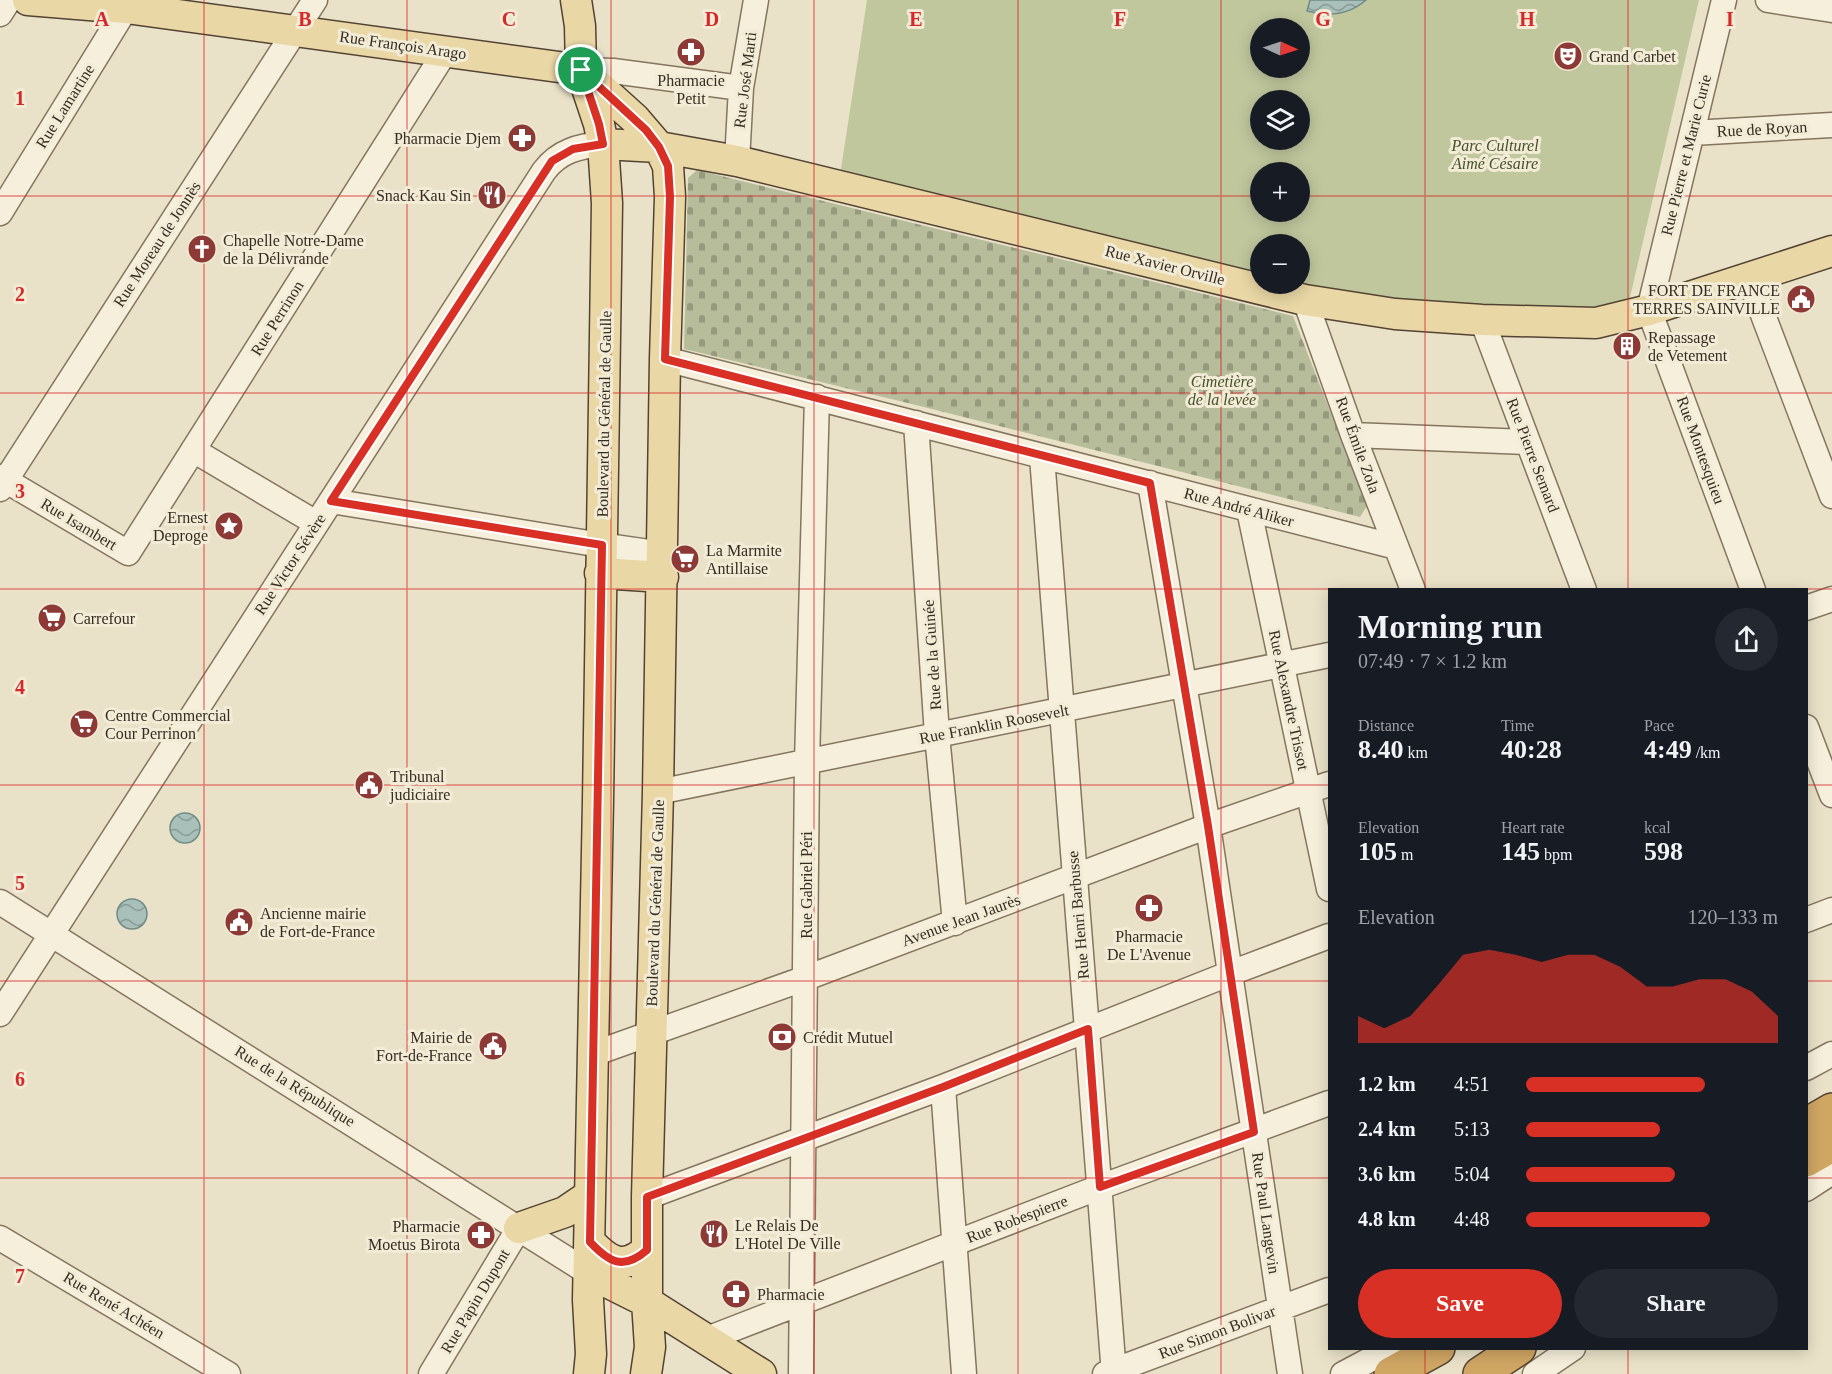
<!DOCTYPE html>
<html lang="en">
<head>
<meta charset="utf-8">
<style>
  body { margin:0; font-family:"Times New Roman",serif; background:#242831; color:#f1f3f6; height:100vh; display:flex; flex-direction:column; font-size:22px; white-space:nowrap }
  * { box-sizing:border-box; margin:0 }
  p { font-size:20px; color:#9ea1a6 }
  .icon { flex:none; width:33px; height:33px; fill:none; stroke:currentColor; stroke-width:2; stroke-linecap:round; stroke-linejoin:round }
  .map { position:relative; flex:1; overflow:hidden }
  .drawer { position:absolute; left:1328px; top:588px; width:480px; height:762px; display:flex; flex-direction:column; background:#171b24; border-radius:0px; box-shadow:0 3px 15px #0003 }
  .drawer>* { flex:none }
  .needle { width:39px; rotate:93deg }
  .fabs { position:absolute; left:1250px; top:18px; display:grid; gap:12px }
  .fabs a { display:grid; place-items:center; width:60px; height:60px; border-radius:50%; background:#171b24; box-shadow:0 3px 15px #0003; font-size:30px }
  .pin { position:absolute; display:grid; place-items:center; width:51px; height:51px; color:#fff; margin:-26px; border:3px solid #fff; border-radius:50%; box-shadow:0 2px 6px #0007 }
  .round { display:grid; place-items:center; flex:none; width:63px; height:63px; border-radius:32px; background:#242831 }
  .overview { display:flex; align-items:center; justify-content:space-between; height:102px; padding:0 30px }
  h1 { font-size:33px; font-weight:700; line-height:45px }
  .figures { display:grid; grid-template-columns:repeat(3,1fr); gap:9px; height:102px; padding:6px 30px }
  .figures div { display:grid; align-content:center }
  .figures b { font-size:26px; font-weight:700 }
  .figures small { font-size:16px; font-weight:400 }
  .figures p { font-size:16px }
  .chart { height:168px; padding:12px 30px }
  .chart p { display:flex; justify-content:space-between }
  .chart svg { width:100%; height:108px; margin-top:6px; fill:#d93025; opacity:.7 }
  .cta { display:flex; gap:12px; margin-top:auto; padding:12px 30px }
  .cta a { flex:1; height:69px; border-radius:36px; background:#d93025; color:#fff; font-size:24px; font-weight:700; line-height:69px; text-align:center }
  .cta a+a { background:#242831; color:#f1f3f6 }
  ul { padding:0 30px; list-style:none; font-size:20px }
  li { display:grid; grid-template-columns:96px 72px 1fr; align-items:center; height:45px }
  li i { height:15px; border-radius:8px; background:#d93025 }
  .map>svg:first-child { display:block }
  .cemetery { fill:url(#cemetery-stones) }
  .green { fill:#c0c79d; fill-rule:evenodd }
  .water { fill:url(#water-waves); stroke:#708c87; stroke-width:1.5 }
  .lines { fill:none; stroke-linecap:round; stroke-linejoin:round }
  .minor-casing { stroke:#84755f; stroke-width:27 }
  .major-casing { stroke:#534333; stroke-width:33 }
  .highway-casing { stroke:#534333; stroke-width:36 }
  .minor { stroke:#f6efdb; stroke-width:24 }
  .major { stroke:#e9d7a5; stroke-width:30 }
  .highway { stroke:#d0a663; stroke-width:33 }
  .route-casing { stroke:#fff; stroke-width:12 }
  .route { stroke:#d93025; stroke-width:8 }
  .grid { fill:none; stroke:#d62828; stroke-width:1.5; stroke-opacity:0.55 }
  .labels { text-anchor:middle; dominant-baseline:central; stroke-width:6; stroke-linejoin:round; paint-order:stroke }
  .street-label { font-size:16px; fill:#362c21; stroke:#f2ecd7 }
  .poi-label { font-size:16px; fill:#362c21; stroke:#f2ecd7; text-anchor:start }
  .park-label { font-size:16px; font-style:italic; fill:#45512a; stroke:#f2ecd7 }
  .grid-label { font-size:20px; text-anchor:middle; font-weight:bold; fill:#d62828; stroke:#f2ecd7; stroke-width:6; stroke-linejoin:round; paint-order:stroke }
</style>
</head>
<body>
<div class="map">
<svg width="1832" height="1374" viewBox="0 0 1832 1374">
  <defs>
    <pattern id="cemetery-stones" width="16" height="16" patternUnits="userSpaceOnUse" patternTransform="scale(1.5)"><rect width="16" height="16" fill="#b7bd9b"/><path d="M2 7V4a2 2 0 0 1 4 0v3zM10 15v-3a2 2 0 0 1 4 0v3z" fill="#969a7e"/></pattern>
    <pattern id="water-waves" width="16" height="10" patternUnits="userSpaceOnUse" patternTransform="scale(1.5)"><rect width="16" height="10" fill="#a9bfb9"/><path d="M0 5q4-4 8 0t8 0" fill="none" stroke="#8a9b96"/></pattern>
  </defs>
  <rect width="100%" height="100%" fill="#eae2c8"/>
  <!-- cemetery -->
  <path class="cemetery" d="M 697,170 L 1293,316 L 1367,506 L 1360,517 L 916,405 L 684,349 L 688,178 Z"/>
  <!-- green -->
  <path class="green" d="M 867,0 L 1699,0 L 1628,306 L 1587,315 L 1407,303 L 1307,286 L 1299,284 L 1299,244 L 1260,244 L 1260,275 L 840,175 ZM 1260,28 L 1299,28 L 1299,68 L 1260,68 ZM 1260,100 L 1299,100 L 1299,140 L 1260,140 ZM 1260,172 L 1299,172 L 1299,212 L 1260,212 Z"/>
  <!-- water -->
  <path class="water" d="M 1310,0 L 1366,0 C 1349,15 1329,17 1307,11 Z
    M170 828a15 15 0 1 1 30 0a15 15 0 1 1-30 0Z
    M117 914a15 15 0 1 1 30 0a15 15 0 1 1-30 0Z"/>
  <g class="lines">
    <!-- minor casing -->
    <g class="minor-casing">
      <path id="minor" d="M 1724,0 L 1649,310 L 1753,590
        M 1768,0 L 1832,10
        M 0,14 L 9,0
        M 581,70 L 613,71 L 741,88
        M 1692,133 L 1832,125
        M 737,161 L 741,88 L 756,0
        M 0,213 L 131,0
        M 1749,278 L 1832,496
        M 1305,300 L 1353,435 L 1413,590
        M 1482,320 L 1584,590
        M 665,359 L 1396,547
        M 916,423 L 937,735 L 955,923
        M 1353,435 L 1527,442
        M 193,450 L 316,523
        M 1042,457 L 1114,1374
        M 0,477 L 128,553 L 445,52
        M 1150,483 L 1208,826 L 1290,1374
        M 0,489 L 315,0
        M 331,501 L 601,545 L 663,554
        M 1249,510 L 1329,889
        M 1806,608 L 1832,599
        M 1806,727 L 1832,795
        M 658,792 L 1329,655
        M 0,902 L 589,1273
        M 1806,920 L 1832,910
        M 0,1014 L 544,171 C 559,151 579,146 603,144
        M 593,1054 L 806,978 L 1208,826 L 1329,784
        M 1806,1068 L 1832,1054
        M 943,1087 L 964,1374
        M 1806,1189 L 1832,1172
        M 647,1197 L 943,1087 L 1231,973 L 1329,936
        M 0,1238 L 228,1374
        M 707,1339 L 1100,1187 L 1329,1103
        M 431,1374 L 519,1228
        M 801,1374 L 807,762 L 817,397
        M 1105,1374 L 1329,1290
        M 1343,1374 L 1392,1348
        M 1535,1374 L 1573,1348"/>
    </g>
    <!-- major casing -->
    <g class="major-casing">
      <path id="major" d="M 28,0 L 126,8 L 581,70
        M 576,0 L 580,26 L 581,70 L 599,124 L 603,144 L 607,203 L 598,801 L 588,1300 L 591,1354 L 589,1374
        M 583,72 L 635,119 L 659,147 L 668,166 L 670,197 L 665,359 L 658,792 L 647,1197 L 647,1302 L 650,1347 L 646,1374
        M 603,144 L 659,147 L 737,161 L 1305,300 L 1395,314 L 1482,320 L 1596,323 L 1649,310 L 1832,251
        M 600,573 L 663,577
        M 519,1228 L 565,1212 L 590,1195
        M 590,1242 C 609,1262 623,1271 647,1250
        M 589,1273 L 647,1302 L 761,1374"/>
    </g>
    <!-- highway casing -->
    <g class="highway-casing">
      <path id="highway" d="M 1806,1125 L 1832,1110
        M 1806,1160 L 1832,1145
        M 1391,1374 L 1438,1348
        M 1480,1374 L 1519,1348"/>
    </g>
    <!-- minor -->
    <use href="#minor" class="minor"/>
    <!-- major -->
    <use href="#major" class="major"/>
    <!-- highway -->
    <use href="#highway" class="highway"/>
  </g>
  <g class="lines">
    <!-- route casing -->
    <g class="route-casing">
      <path id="route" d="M 581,70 L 646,130 L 659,147 L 668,166 L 670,197 L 665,359 L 1150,483 L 1208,826 L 1254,1132 L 1100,1187 L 1088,1029 L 943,1087 L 647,1197 L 647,1250 C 623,1271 609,1262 590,1242 L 602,545 L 331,501 L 552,161 L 573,149 L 603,144 L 599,124 Z"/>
    </g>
    <!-- route -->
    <use href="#route" class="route"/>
  </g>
  <!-- grid -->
  <path class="grid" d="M 204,0 L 204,1374M 407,0 L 407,1374M 611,0 L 611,1374M 814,0 L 814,1374M 1018,0 L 1018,1374M 1221,0 L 1221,1374M 1425,0 L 1425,590M 1628,0 L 1628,590M 0,196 L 1260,196M 1299,196 L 1832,196M 0,393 L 1832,393M 0,589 L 1832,589M 0,785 L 1329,785M 1806,785 L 1832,785M 0,981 L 1329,981M 1806,981 L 1832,981M 0,1178 L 1329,1178M 1806,1178 L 1832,1178M 1425,1348 L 1425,1374M 1628,1348 L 1628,1374"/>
  <!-- icons -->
  <defs>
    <g id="pharmacy-disc" transform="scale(1.5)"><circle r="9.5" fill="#8d3935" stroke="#f2ecd7"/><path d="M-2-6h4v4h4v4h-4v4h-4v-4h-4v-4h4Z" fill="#fff"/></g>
    <g id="theatre-disc" transform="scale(1.5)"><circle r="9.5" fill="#8d3935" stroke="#f2ecd7"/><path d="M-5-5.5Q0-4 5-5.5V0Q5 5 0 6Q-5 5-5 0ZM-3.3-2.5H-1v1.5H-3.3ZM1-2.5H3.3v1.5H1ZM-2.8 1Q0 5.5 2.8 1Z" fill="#fff"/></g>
    <g id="restaurant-disc" transform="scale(1.5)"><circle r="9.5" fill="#8d3935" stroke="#f2ecd7"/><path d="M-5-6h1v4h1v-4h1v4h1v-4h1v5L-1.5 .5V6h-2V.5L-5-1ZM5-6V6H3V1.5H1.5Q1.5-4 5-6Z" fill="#fff"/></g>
    <g id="church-disc" transform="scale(1.5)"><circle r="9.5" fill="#8d3935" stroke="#f2ecd7"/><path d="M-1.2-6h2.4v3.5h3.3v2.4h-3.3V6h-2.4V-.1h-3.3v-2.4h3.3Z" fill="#fff"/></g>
    <g id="civic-disc" transform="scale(1.5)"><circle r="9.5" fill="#8d3935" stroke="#f2ecd7"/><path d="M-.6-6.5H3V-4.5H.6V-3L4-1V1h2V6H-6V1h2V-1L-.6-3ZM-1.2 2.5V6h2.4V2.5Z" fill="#fff"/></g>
    <g id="building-disc" transform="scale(1.5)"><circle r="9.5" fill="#8d3935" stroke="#f2ecd7"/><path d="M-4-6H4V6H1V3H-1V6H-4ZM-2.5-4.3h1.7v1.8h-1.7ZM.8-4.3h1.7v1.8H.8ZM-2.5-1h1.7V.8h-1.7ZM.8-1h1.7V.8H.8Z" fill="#fff"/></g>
    <g id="sight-disc" transform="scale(1.5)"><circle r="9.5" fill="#8d3935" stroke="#f2ecd7"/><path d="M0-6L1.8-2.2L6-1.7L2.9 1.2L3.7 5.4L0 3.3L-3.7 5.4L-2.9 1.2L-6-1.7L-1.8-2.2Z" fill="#fff"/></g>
    <g id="supermarket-disc" transform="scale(1.5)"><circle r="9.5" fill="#8d3935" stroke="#f2ecd7"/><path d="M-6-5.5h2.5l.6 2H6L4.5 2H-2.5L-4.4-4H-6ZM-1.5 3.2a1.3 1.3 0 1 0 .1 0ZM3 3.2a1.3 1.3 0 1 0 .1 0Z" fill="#fff"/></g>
    <g id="bank-disc" transform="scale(1.5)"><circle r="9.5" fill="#8d3935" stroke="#f2ecd7"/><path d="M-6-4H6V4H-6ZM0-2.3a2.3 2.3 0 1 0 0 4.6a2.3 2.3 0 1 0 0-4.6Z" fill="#fff"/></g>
  </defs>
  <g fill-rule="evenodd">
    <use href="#pharmacy-disc" x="691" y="52"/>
    <use href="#theatre-disc" x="1568" y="56"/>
    <use href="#pharmacy-disc" x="522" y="138"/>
    <use href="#restaurant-disc" x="492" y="195"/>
    <use href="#church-disc" x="202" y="249"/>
    <use href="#civic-disc" x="1801" y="299"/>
    <use href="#building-disc" x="1627" y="346"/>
    <use href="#sight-disc" x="229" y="526"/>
    <use href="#supermarket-disc" x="685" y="559"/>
    <use href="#supermarket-disc" x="52" y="618"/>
    <use href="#supermarket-disc" x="84" y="724"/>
    <use href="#civic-disc" x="369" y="785"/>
    <use href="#pharmacy-disc" x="1149" y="908"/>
    <use href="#civic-disc" x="239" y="922"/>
    <use href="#bank-disc" x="782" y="1037"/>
    <use href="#civic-disc" x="493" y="1046"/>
    <use href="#restaurant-disc" x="714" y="1234"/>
    <use href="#pharmacy-disc" x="481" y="1235"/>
    <use href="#pharmacy-disc" x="736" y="1294"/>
  </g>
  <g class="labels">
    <!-- street labels -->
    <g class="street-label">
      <text transform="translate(403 45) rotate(8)">Rue François Arago</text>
      <text transform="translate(745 80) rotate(-83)">Rue José Marti</text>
      <text transform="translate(65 106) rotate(-58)">Rue Lamartine</text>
      <text transform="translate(1762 129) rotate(-3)">Rue de Royan</text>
      <text transform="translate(1686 155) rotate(-76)">Rue Pierre et Marie Curie</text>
      <text transform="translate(157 244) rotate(-57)">Rue Moreau de Jonnès</text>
      <text transform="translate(1165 265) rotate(14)">Rue Xavier Orville</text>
      <text transform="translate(277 318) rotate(-58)">Rue Perrinon</text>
      <text transform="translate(604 414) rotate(-89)">Boulevard du Général de Gaulle</text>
      <text transform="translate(1358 445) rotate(70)">Rue Émile Zola</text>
      <text transform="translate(1701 450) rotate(70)">Rue Montesquieu</text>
      <text transform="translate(1533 455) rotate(69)">Rue Pierre Semard</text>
      <text transform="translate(1239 507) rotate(15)">Rue André Aliker</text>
      <text transform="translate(79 524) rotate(31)">Rue Isambert</text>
      <text transform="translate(290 564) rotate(-57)">Rue Victor Sévère</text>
      <text transform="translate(932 655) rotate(-94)">Rue de la Guinée</text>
      <text transform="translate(1289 700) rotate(78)">Rue Alexandre Trissot</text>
      <text transform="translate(994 724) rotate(-11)">Rue Franklin Roosevelt</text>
      <text transform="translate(806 885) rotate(-90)">Rue Gabriel Péri</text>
      <text transform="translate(655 903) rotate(-88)">Boulevard du Général de Gaulle</text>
      <text transform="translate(1078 915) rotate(-95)">Rue Henri Barbusse</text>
      <text transform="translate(961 920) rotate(-20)">Avenue Jean Jaurès</text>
      <text transform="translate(295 1086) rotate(32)">Rue de la République</text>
      <text transform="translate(1266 1213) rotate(82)">Rue Paul Langevin</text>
      <text transform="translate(1017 1219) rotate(-21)">Rue Robespierre</text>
      <text transform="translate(475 1301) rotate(-59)">Rue Papin Dupont</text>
      <text transform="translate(114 1305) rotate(31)">Rue René Achéen</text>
      <text transform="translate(1217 1332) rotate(-21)">Rue Simon Bolivar</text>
    </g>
    <!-- poi labels -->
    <g class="poi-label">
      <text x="1589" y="56">Grand Carbet</text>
      <text x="691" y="80" text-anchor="middle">Pharmacie<tspan x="691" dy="18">Petit</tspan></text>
      <text x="501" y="138" text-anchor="end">Pharmacie Djem</text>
      <text x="471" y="195" text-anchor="end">Snack Kau Sin</text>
      <text x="223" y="240">Chapelle Notre-Dame<tspan x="223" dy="18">de la Délivrande</tspan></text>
      <text x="1780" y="290" text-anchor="end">FORT DE FRANCE<tspan x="1780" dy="18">TERRES SAINVILLE</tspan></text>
      <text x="1648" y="337">Repassage<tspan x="1648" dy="18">de Vetement</tspan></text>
      <text x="208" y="517" text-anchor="end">Ernest<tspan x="208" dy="18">Deproge</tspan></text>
      <text x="706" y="550">La Marmite<tspan x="706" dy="18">Antillaise</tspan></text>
      <text x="73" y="618">Carrefour</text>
      <text x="105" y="715">Centre Commercial<tspan x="105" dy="18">Cour Perrinon</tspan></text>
      <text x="390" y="776">Tribunal<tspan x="390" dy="18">judiciaire</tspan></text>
      <text x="260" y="913">Ancienne mairie<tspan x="260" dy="18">de Fort-de-France</tspan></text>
      <text x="1149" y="936" text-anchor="middle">Pharmacie<tspan x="1149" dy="18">De L'Avenue</tspan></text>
      <text x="472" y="1037" text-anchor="end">Mairie de<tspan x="472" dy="18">Fort-de-France</tspan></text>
      <text x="803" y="1037">Crédit Mutuel</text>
      <text x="735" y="1225">Le Relais De<tspan x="735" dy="18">L'Hotel De Ville</tspan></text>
      <text x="460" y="1226" text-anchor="end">Pharmacie<tspan x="460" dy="18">Moetus Birota</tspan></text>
      <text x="757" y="1294">Pharmacie</text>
    </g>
    <!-- park labels -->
    <g class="park-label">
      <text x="1495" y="145">Parc Culturel<tspan x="1495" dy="18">Aimé Césaire</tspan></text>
      <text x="1222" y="381">Cimetière<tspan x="1222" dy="18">de la levée</tspan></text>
    </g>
  </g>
  <g class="grid-label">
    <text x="102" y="26">A</text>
    <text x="305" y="26">B</text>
    <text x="509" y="26">C</text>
    <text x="712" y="26">D</text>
    <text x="916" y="26">E</text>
    <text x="1120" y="26">F</text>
    <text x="1323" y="26">G</text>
    <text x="1527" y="26">H</text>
    <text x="1730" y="26">I</text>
    <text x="20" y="105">1</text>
    <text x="20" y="301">2</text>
    <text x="20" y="498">3</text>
    <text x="20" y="694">4</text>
    <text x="20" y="890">5</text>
    <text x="20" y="1086">6</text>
    <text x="20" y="1283">7</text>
  </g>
</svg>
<div class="fabs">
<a><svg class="needle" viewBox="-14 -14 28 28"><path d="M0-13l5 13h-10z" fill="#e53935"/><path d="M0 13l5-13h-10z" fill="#9ea1a6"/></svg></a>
<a><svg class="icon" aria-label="layers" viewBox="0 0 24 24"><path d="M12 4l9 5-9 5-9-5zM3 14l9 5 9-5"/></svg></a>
<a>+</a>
<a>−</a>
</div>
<div class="pin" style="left:581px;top:70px;background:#1e9e55"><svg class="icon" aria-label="arrive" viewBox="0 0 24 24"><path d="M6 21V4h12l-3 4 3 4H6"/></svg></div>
<section class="drawer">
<div class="overview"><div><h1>Morning run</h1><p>07:49 · 7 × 1.2 km</p></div><a class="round"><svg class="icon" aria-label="share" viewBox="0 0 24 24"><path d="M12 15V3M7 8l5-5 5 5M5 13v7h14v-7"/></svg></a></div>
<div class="figures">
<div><p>Distance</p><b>8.40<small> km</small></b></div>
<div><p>Time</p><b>40:28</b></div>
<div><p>Pace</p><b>4:49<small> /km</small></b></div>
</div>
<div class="figures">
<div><p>Elevation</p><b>105<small> m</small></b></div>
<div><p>Heart rate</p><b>145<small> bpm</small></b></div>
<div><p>kcal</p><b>598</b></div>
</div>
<div class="chart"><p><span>Elevation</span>120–133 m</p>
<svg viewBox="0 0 160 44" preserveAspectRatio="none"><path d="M0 44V33L10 38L20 33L30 21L40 8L50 6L60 8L70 11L80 8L90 8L100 13L110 21L120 21L130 18L140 18L150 23L160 33V44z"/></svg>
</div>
<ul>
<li><b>1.2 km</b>4:51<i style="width:71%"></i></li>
<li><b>2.4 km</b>5:13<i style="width:53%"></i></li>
<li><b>3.6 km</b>5:04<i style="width:59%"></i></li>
<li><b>4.8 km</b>4:48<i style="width:73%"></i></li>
</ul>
<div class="cta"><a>Save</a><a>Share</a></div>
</section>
</div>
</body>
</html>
